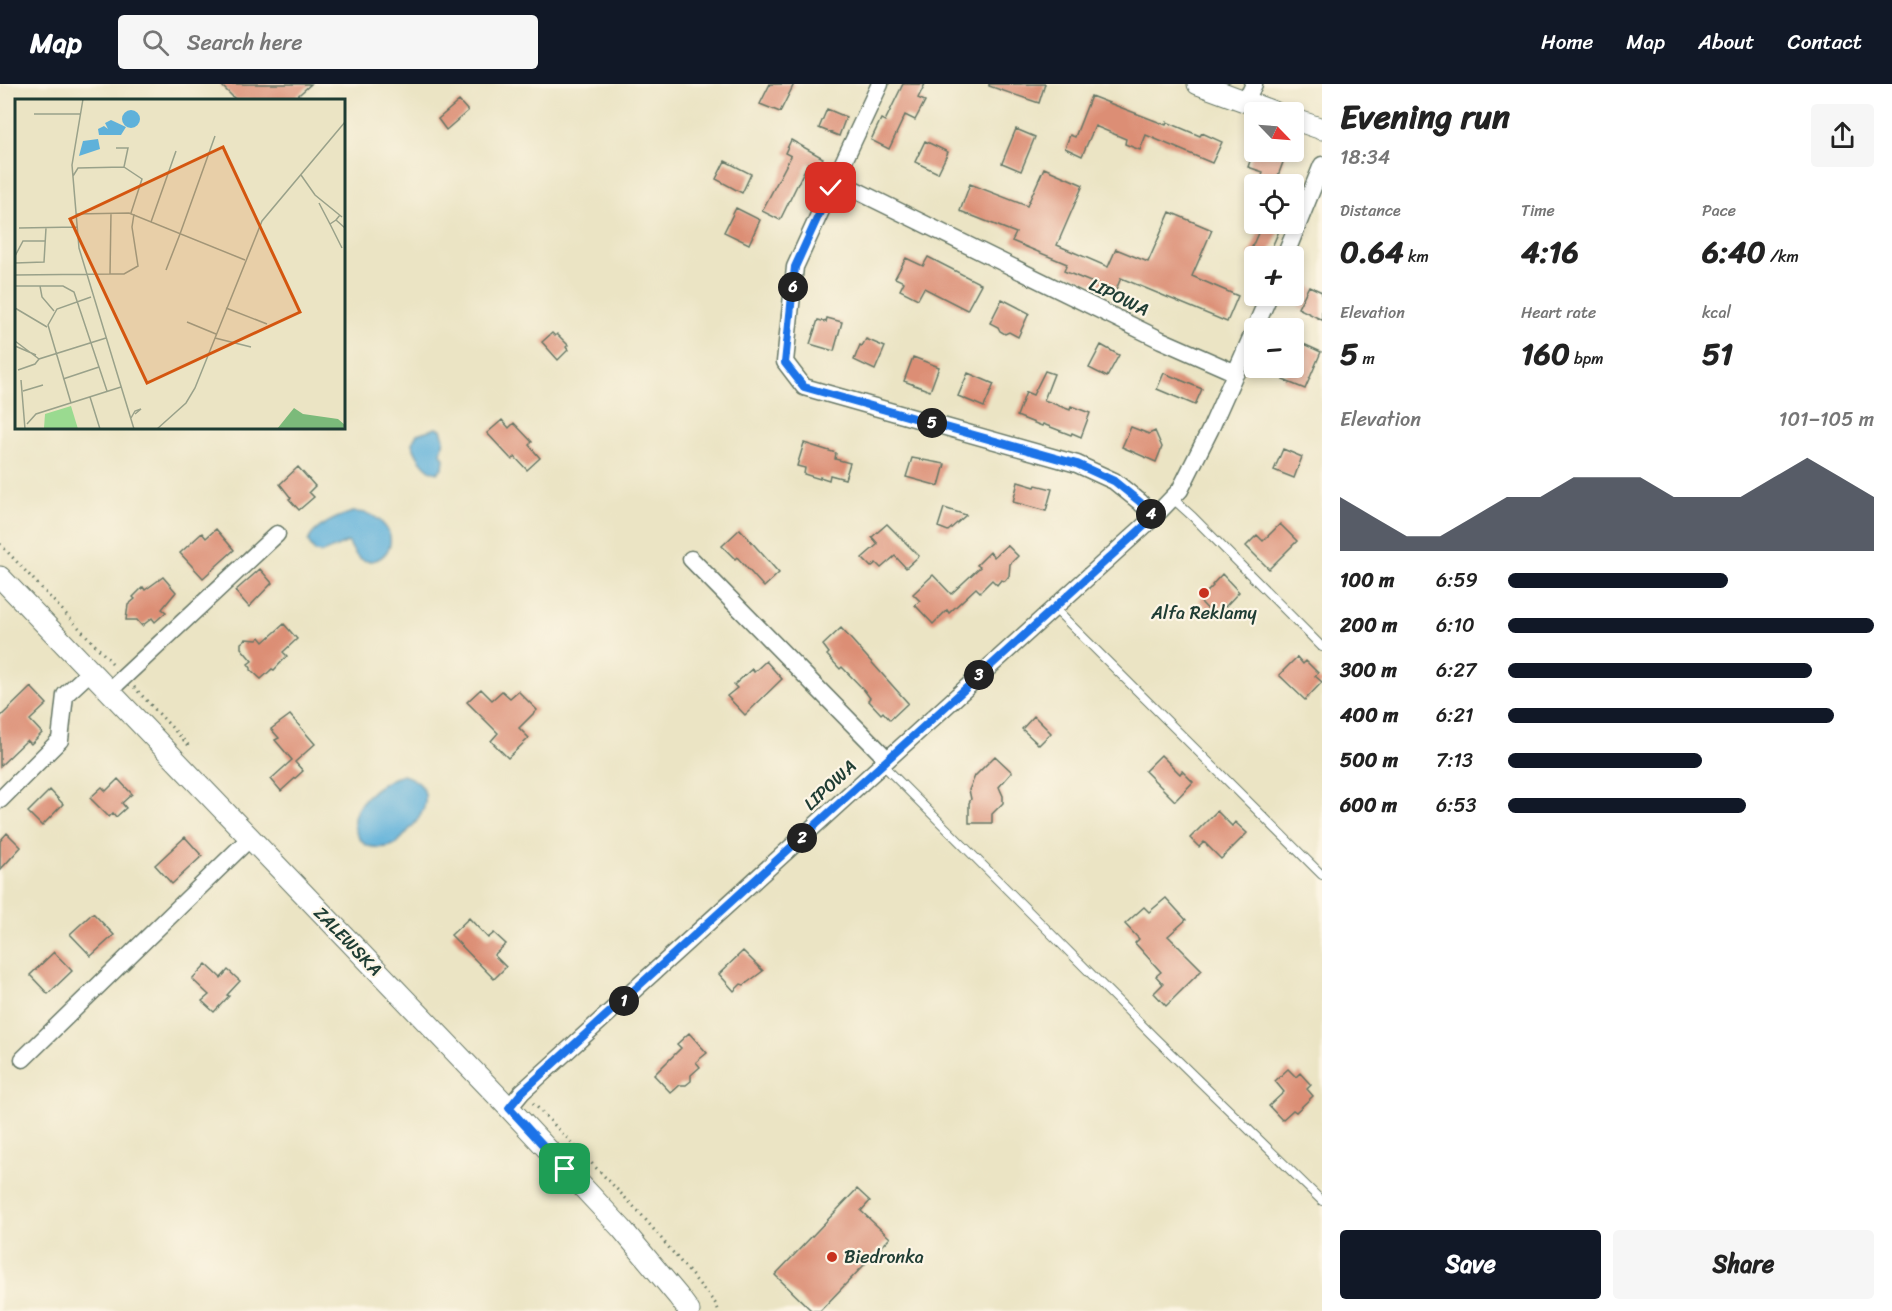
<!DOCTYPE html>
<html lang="en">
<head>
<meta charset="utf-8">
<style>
  body { margin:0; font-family:Sriracha,sans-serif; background:#f6f6f6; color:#222; height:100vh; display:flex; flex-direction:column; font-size:22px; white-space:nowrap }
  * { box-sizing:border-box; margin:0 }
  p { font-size:20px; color:#767676 }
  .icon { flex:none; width:33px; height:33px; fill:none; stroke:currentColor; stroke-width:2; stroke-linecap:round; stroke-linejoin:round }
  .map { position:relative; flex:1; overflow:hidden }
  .sheet { display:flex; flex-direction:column; background:#fff; width:570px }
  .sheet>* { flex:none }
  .needle { width:39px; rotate:115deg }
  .tools { position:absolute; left:1244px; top:18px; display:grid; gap:12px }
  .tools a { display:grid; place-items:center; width:60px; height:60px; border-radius:6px; background:#fff; box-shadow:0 3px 9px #0003; font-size:30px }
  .pin { position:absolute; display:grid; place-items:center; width:51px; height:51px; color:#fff; margin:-26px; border-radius:12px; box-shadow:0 3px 9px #0006 }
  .km { position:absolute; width:30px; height:30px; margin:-15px; border-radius:50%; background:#222; color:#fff; font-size:16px; line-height:30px; text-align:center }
  .round { display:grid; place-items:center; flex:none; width:63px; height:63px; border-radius:6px; background:#f6f6f6 }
  .summary { display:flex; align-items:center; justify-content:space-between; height:102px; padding:0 18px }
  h1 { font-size:33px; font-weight:800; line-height:45px }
  .stats { display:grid; grid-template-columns:repeat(3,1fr); gap:9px; height:102px; padding:6px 18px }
  .stats div { display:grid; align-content:center }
  .stats b { font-size:30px; font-weight:800 }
  .stats small { font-size:16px; font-weight:400 }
  .stats p { font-size:16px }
  .chart { height:168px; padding:12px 18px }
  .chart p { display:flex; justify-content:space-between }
  .chart svg { width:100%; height:108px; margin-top:6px; fill:#111827; opacity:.7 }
  .cta { display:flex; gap:12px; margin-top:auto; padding:12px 18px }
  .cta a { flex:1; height:69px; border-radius:6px; background:#111827; color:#fff; font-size:24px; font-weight:800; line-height:69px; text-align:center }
  .cta a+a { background:#f6f6f6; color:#222 }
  ul { padding:0 18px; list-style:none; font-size:20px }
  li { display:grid; grid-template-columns:96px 72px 1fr; align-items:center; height:45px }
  li i { height:15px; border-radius:8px; background:#111827 }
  header { display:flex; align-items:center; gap:36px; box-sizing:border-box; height:84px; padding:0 30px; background:#111827; color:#fff }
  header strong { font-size:28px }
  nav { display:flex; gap:33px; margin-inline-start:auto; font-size:21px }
  .search { width:420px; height:54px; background:#f6f6f6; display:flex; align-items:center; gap:15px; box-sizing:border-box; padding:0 21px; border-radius:6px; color:#767676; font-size:22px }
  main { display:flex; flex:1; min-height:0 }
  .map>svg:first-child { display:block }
  .water { fill:#5fb1da; stroke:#3f7787; stroke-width:1.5 }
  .building { fill:#dc8e75 }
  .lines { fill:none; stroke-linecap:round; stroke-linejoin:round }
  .service-casing { stroke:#676; stroke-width:10 }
  .minor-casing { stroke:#676; stroke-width:19 }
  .tertiary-casing { stroke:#676; stroke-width:23 }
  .path { stroke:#676; stroke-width:3; stroke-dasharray:1.5 4.5; stroke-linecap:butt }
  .service { stroke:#fff; stroke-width:8 }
  .minor { stroke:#fff; stroke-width:16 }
  .tertiary { stroke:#fff; stroke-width:21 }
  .route-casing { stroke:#fff; stroke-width:12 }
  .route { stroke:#1a73e8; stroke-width:8 }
  .poi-dot { fill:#c8321e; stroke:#fcf5e5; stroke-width:2 }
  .labels { text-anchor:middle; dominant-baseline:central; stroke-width:4.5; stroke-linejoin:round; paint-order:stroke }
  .street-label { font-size:18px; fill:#1f3d34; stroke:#fcf5e5 }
  .poi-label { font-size:18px; fill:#1f3d34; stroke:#fcf5e5 }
  .inset-road { fill:none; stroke:#99a18a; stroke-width:1.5 }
  .view { fill:#d45610; fill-opacity:0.15; stroke:#d45610; stroke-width:3 }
  .inset-edge { fill:none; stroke:#1f3d34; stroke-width:3 }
</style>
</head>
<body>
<header>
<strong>Map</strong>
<div class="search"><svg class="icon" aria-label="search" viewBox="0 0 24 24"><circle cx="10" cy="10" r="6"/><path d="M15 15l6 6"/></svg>Search here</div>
<nav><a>Home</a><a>Map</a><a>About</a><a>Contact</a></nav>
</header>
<main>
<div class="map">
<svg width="1322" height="1227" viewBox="0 0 1322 1227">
  <rect width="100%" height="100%" fill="#fcf5e5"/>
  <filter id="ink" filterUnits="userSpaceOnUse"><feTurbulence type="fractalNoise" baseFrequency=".0167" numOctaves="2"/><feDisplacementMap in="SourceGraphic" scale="12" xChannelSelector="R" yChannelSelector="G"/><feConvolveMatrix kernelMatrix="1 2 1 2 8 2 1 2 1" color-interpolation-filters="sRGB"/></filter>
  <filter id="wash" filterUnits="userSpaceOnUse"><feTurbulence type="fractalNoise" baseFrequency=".008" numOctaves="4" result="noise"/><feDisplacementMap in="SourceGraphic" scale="24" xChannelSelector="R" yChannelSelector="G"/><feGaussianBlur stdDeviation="1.35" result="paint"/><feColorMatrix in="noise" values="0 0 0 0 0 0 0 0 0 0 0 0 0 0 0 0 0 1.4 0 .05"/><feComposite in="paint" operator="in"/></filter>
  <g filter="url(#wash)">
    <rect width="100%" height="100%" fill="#ebe4c4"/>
    <!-- water -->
    <path class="water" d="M 436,344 L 441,345 L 444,355 L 441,369 L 444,375 L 443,383 L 437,389 C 425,387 415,370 412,359 L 417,350 Z
      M 353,428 C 365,428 374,430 382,439 C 405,462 375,487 358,473 C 353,469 352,463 348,458 L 322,469 L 315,468 L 308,458 C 312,443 339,432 353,428 Z
      M 403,691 C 436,701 428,727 408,747 C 404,752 398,760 391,762 C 385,764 374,764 368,762 C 363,760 358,753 356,748 C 345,723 381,696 403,691 Z"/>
    <g id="blocks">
      <!-- building -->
      <path class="building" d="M 220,0 L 311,0 L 293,16 L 236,16 Z
        M 770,0 L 794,0 L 780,28 L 760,20 Z
        M 903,0 L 925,0 L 918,14 L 925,17 L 915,36 L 905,31 L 889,65 L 871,56 L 881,35 L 885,37 Z
        M 989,0 L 1045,0 L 1039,19 L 989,2 Z
        M 1091,12 L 1166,41 L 1167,38 L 1200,52 L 1202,49 L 1222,58 L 1212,79 L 1146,51 L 1140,66 L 1125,60 L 1126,55 L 1095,42 L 1082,72 L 1065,64 L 1070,51 L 1075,53 Z
        M 459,17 L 468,27 L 446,46 L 438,35 Z
        M 827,25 L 846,33 L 839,52 L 819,44 Z
        M 1016,45 L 1035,53 L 1021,87 L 1002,79 Z
        M 791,56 L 823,74 L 817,84 L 808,79 L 780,136 L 762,127 L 791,72 L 785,69 Z
        M 925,57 L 948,68 L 938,89 L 915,78 Z
        M 1253,68 L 1269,68 L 1285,73 L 1276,97 L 1262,93 L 1263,88 L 1248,83 Z
        M 725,77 L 751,90 L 742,109 L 716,95 Z
        M 1044,84 L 1083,101 L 1057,161 L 1108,183 L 1116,165 L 1148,178 L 1170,128 L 1212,146 L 1192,192 L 1238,212 L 1227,238 L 1121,194 L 1115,208 L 1064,187 L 1067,180 L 1012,157 L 1016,149 L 960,127 L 970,100 L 1027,122 Z
        M 736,124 L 760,136 L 749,160 L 724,148 Z
        M 1262,140 L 1282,140 L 1268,172 L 1248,172 Z
        M 928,173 L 981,200 L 967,226 L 924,204 L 918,215 L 900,206 L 904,198 L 895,194 L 906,174 L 923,182 Z
        M 1309,202 L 1322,208 L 1322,236 L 1298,224 Z
        M 1002,215 L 1029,229 L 1018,253 L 1009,248 L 1005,250 L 1000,247 L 998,243 L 990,239 Z
        M 827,234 L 842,238 L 834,267 L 810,260 L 818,236 L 826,238 Z
        M 552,249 L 555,252 L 557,250 L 568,261 L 566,263 L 568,266 L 558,276 L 542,258 Z
        M 866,255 L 885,263 L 875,286 L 854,276 L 860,261 L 862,262 Z
        M 1299,258 L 1321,268 L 1305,305 L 1283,296 L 1288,284 L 1293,284 L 1293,273 Z
        M 1101,261 L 1119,271 L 1107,293 L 1089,284 Z
        M 913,273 L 939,283 L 930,307 L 904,297 Z
        M 1045,287 L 1054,290 L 1044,316 L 1070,326 L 1071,322 L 1090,329 L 1081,353 L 1072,349 L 1071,351 L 1043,340 L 1042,342 L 1017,332 L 1026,308 L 1033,311 Z
        M 968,289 L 994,300 L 984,323 L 958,312 Z
        M 1164,289 L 1202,305 L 1195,321 L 1157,305 Z
        M 502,336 L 509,344 L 514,339 L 532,358 L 529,361 L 540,374 L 527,386 L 515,373 L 512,376 L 487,349 Z
        M 1131,343 L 1149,350 L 1155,347 L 1162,363 L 1156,378 L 1122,363 Z
        M 804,359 L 836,369 L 835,375 L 850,379 L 845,395 L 830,391 L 829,396 L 820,393 L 820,395 L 804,390 L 805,384 L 797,382 Z
        M 1283,365 L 1302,373 L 1294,394 L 1274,386 Z
        M 912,374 L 945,380 L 939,402 L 906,393 Z
        M 298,383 L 315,402 L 309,408 L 314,413 L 299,426 L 289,415 L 291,414 L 280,400 Z
        M 1018,398 L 1035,403 L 1036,401 L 1052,405 L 1046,427 L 1013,418 Z
        M 944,424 L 966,431 L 948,447 L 938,443 Z
        M 887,440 L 919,472 L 906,484 L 895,472 L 881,484 L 876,479 L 871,483 L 862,474 L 878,460 L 872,453 Z
        M 1280,440 L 1297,457 L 1269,485 L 1246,462 L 1257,451 L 1263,457 Z
        M 216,445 L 234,466 L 203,494 L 180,469 L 202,449 L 206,454 Z
        M 740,445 L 779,489 L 764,503 L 737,473 L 735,475 L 722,462 Z
        M 1007,461 L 1018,472 L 1010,480 L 1009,492 L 1005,497 L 1001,496 L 997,501 L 992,496 L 980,508 L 976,504 L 949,529 L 947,526 L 933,540 L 915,521 L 920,517 L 913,510 L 933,491 L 951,510 L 980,483 L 977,481 L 990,468 L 994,473 Z
        M 260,485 L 272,499 L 249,523 L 235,507 Z
        M 1222,490 L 1239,508 L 1225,523 L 1223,521 L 1213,531 L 1199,516 L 1213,502 L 1212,501 Z
        M 163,493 L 176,508 L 162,525 L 166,528 L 155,538 L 152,534 L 142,542 L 137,536 L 126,536 L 128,521 L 135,515 L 133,513 L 143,503 L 145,506 Z
        M 284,540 L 297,555 L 283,568 L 287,572 L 274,586 L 272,585 L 261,595 L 251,586 L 251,584 L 248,580 L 252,577 L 241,564 L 241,559 L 246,555 L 257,556 L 260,553 L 264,558 Z
        M 841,544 L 908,619 L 890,636 L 883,628 L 881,630 L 868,616 L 870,614 L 864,606 L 842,583 L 840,585 L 827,571 L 829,569 L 823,561 Z
        M 1297,573 L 1303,580 L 1306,577 L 1318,589 L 1315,592 L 1322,598 L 1305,616 L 1279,591 Z
        M 766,577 L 782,595 L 745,631 L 727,612 L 737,604 L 734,601 L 752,585 L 754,588 Z
        M 31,603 L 47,620 L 30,636 L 42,649 L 31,660 L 27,656 L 0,682 L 0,633 Z
        M 481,605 L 492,616 L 502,607 L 510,614 L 518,607 L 537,626 L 519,644 L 529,654 L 508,674 L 491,657 L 498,649 L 467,618 Z
        M 290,631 L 315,660 L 295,678 L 303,687 L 281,707 L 271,695 L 292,676 L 275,656 L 279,654 L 271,645 Z
        M 1034,632 L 1051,649 L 1039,661 L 1022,645 Z
        M 1161,671 L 1180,690 L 1182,687 L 1193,698 L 1175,717 L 1145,687 Z
        M 995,672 L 1012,688 L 999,703 L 1003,712 L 1003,719 L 992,730 L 992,739 L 969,739 L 969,719 L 971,715 L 969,706 L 975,692 Z
        M 118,695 L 132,710 L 122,719 L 126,724 L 116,733 L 113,729 L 109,733 L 90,714 L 102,703 L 106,707 Z
        M 50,706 L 63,720 L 42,742 L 28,728 Z
        M 1217,727 L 1232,742 L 1235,738 L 1247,749 L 1221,775 L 1204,758 L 1199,763 L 1190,754 Z
        M 7,749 L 21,763 L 0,786 L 0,757 Z
        M 185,753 L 202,772 L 172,800 L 155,781 Z
        M 1166,814 L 1186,836 L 1168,852 L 1202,886 L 1166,922 L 1154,909 L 1163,900 L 1156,892 L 1161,888 L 1135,859 L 1139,855 L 1125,840 L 1144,823 L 1149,828 Z
        M 93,829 L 114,851 L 91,872 L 70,850 Z
        M 469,834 L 488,854 L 494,849 L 506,860 L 494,871 L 506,883 L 494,895 L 451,851 Z
        M 743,867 L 763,887 L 744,901 L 741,900 L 734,907 L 719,890 Z
        M 54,868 L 72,887 L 48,910 L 30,891 Z
        M 206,880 L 221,894 L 228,886 L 240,897 L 227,911 L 229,912 L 214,928 L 202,917 L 209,911 L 192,895 Z
        M 689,949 L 707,969 L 696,978 L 700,983 L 691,991 L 691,997 L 686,1001 L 680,1001 L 671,1009 L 654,991 L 681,964 L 677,960 Z
        M 1288,985 L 1296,993 L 1300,989 L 1311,1001 L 1307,1005 L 1313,1012 L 1296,1028 L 1293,1026 L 1282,1036 L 1269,1022 L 1284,1008 L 1275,997 Z
        M 857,1105 L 870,1117 L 861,1127 L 890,1154 L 820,1227 L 812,1227 L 775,1191 Z"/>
    </g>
  </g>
  <g filter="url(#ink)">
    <use href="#blocks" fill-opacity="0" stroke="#676" stroke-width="1.5"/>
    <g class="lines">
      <!-- service casing -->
      <g class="service-casing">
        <path id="service" d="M 1172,414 L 1193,433 L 1322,563
          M 1054,524 L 1322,791
          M 882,680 L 1154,953 L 1322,1117"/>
      </g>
      <!-- minor casing -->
      <g class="minor-casing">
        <path id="minor" d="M 880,0 L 835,96 L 1161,256 L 1236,289
          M 1245,19 L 1254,0
          M 835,96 L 795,183 L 785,278 L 804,303 L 1077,380 L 1114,397 L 1140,418 L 1154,433
          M 1285,172 L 1322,81
          M 1255,244 L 1269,212
          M 691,475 L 887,675
          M 109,607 L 277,450
          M 0,716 L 60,656 L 65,611 L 90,588
          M 23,975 L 250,754
          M 509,1024 L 522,1008 L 1154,433 L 1180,406 L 1210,346 L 1254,247"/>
      </g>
      <!-- tertiary casing -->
      <g class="tertiary-casing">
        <path id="tertiary" d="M 1198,0 L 1274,28
          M 1293,35 L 1322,45
          M 0,493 L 509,1024 L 622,1145 L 678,1212 L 689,1227"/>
      </g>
      <!-- path -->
      <path class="path" d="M 0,460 L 113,580
        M 134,603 L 191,664
        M 533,1019 L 640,1129 L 715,1219 L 719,1227"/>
      <!-- service -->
      <use href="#service" class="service"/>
      <!-- minor -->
      <use href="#minor" class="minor"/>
      <!-- tertiary -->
      <use href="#tertiary" class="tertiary"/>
    </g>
  </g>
  <g class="lines" filter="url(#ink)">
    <!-- route casing -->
    <g class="route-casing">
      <path id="route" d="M 565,1085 L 509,1024 L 522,1008 L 1154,433 L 1140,418 L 1114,397 L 1077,380 L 804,303 L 785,279 L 795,183 L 831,104"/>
    </g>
    <!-- route -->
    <use href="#route" class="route"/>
  </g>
  <!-- markers -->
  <g class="poi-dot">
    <circle cx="1204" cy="509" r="6"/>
    <circle cx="832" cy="1173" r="6"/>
  </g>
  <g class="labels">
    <!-- street labels -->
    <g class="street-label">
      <text transform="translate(1119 213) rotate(26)">LIPOWA</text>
      <text transform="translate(830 701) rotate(-43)">LIPOWA</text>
      <text transform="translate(348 857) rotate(46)">ZALEWSKA</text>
    </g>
    <!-- poi labels -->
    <g class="poi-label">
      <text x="1204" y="529">Alfa Reklamy</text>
      <text x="844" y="1173" text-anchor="start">Biedronka</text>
    </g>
  </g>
  <!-- overview -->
  <g transform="translate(15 15)">
    <rect width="330" height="330" fill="#ebe4c4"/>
    <path d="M 56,307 L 63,330 L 29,329 L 30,315 Z" fill="#9ada90"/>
    <path d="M 279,309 L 288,315 L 323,320 L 330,326 L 328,330 L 262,330 Z" fill="#7bba7a"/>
    <path d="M107 20a9 9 0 1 1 18 0a9 9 0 1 1-18 0ZM 96,21 L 111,28 L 106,36 L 84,36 L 83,30 L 89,27 L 93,30 L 90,24 ZM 83,40 L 85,50 L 64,57 L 68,42 Z" fill="#5fb1da"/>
    <path class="inset-road" d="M 68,0 L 57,66 L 64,149 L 119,330M 19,15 L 65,15M 101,49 L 113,49 L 109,68 L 127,80 L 116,114M 286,76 L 300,96 L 327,118M 58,77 L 63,69 L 109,68M 304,104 L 315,125 L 321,121M 61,115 L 114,114 L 230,161M 325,116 L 321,121 L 330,129M 136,123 L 161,52M 315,125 L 327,149M 4,129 L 62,128M 165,135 L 200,37M 0,157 L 8,142 L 30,142M 0,164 L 29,163 L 31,129M 151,171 L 165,135M 95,175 L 109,175 L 123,167 L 117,128 L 119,115M 0,176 L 95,175 L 96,114M 0,187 L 48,187 L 59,193 L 92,292M 25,187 L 27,198 L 39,212M 0,209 L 32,228M 211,209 L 252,225M 172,223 L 201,235M 200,239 L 236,248M 0,242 L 24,260M 0,247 L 21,256M 3,271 L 20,265 L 24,260 L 91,239M 48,280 L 84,268M 6,281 L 10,330M 8,292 L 28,286M 75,298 L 85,330M 56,304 L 33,226 L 42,210 L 76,198M 116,319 L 120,312 L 126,310 L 120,315M 12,325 L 21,315 L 106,288M 142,330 L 171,304 L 180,289 L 247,122 L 330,23"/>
    <path class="view" d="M 208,48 L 285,213 L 132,284 L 55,120 Z"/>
    <rect width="330" height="330" class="inset-edge"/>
  </g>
</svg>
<div class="tools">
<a><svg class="needle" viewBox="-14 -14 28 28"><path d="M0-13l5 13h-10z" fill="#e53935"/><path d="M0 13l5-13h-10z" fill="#767676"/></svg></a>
<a><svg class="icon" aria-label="locate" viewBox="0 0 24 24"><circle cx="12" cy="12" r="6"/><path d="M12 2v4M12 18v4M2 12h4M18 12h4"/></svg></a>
<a>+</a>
<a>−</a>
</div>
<div class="pin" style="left:565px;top:1085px;background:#1e9e55"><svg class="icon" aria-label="arrive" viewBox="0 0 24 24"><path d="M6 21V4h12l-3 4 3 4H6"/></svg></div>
<div class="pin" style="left:831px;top:104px;background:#d93025"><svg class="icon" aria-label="check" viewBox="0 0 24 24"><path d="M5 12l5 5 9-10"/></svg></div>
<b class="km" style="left:624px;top:917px">1</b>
<b class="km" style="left:802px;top:754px">2</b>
<b class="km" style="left:979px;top:591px">3</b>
<b class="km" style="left:1151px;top:430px">4</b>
<b class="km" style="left:932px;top:339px">5</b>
<b class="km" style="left:793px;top:203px">6</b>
</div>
<section class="sheet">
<div class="summary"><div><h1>Evening run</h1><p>18:34</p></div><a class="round"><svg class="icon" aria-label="share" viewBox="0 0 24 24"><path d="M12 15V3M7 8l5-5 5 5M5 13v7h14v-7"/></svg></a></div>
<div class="stats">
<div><p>Distance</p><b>0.64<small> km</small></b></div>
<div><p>Time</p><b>4:16</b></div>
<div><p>Pace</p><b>6:40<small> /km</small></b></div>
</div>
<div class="stats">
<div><p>Elevation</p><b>5<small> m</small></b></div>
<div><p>Heart rate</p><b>160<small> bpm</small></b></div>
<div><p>kcal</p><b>51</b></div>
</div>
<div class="chart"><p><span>Elevation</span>101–105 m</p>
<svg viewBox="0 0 160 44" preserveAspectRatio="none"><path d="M0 44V22L10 30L20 38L30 38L40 30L50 22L60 22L70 14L80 14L90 14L100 22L110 22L120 22L130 14L140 6L150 14L160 22V44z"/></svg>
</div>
<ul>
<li><b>100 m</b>6:59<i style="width:60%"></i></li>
<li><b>200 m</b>6:10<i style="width:100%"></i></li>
<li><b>300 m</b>6:27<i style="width:83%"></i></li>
<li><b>400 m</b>6:21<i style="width:89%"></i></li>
<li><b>500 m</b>7:13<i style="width:53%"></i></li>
<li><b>600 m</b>6:53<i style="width:65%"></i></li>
</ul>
<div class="cta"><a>Save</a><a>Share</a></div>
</section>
</main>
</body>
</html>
